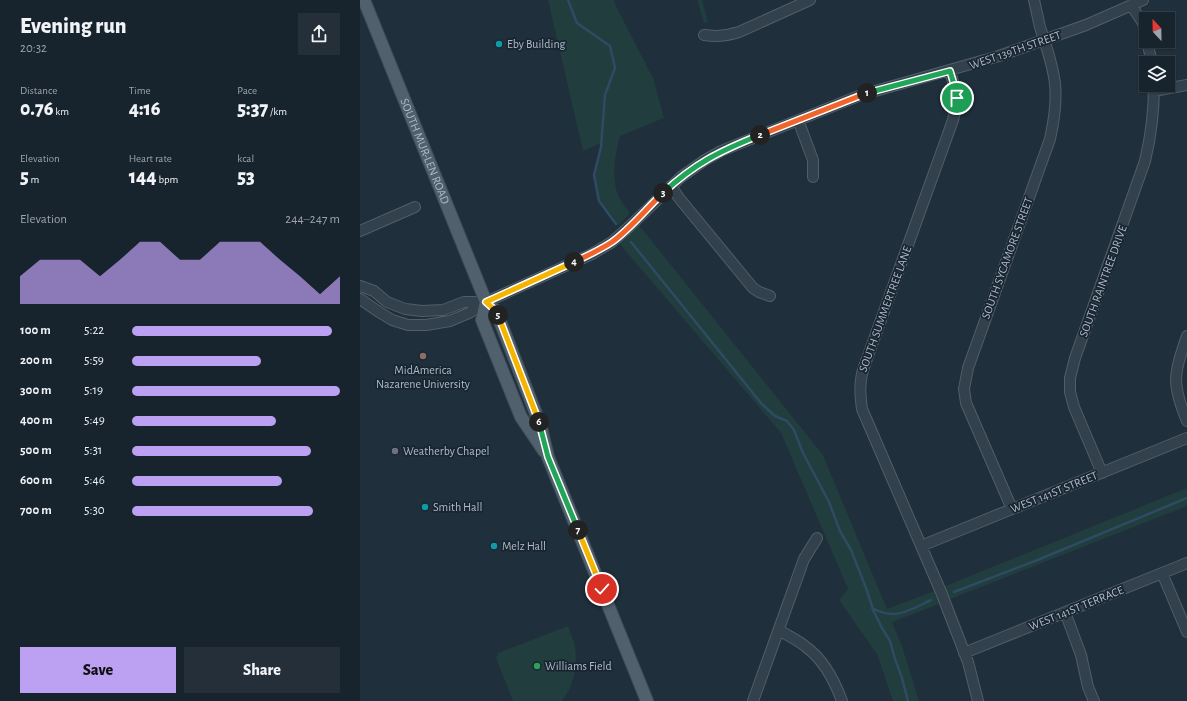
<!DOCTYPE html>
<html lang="en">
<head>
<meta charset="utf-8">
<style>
  body { margin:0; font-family:"Alegreya Sans",sans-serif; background:#242f39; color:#f1f3f6; height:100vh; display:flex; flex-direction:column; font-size:15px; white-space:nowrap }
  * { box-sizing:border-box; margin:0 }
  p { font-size:13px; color:#9ea4aa }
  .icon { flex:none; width:22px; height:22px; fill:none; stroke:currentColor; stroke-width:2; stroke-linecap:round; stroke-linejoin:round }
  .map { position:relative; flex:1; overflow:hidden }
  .details { display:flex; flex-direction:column; background:#17232d; width:360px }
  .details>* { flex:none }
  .needle { width:26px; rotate:338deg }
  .buttons { position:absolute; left:779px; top:12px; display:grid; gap:8px }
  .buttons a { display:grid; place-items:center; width:36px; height:36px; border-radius:0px; background:#17232d; box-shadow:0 1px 3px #0004,0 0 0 1px #364049; font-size:20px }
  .pin { position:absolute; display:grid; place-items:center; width:34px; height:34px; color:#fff; margin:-17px; border:2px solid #fff; border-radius:50%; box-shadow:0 1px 4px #0007 }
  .km { position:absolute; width:20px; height:20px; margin:-10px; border-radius:50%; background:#222; color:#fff; font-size:11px; line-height:20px; text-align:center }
  .round { display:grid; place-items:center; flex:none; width:42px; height:42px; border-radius:0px; background:#242f39 }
  .headline { display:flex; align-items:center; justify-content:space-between; height:68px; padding:0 20px }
  h1 { font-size:22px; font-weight:800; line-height:30px }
  .figures { display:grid; grid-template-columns:repeat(3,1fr); gap:6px; height:68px; padding:4px 20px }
  .figures div { display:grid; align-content:center }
  .figures b { font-size:20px; font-weight:800 }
  .figures small { font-size:11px; font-weight:400 }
  .figures p { font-size:11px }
  .chart { height:112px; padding:8px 20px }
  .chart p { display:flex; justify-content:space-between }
  .chart svg { width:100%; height:72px; margin-top:4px; fill:#bca0f2; opacity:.7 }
  .cta { display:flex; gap:8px; margin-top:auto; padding:8px 20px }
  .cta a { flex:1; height:46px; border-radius:0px; background:#bca0f2; color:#111; font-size:16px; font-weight:800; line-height:46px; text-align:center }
  .cta a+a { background:#242f39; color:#f1f3f6 }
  ul { padding:0 20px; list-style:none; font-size:13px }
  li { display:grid; grid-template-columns:64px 48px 1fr; align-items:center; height:30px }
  li i { height:10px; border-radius:5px; background:#bca0f2 }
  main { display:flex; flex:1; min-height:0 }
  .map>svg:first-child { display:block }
  .green { fill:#213d3d }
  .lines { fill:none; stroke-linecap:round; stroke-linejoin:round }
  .stream { stroke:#2f4b64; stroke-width:2.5 }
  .minor-casing { stroke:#515e6a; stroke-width:12 }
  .major-casing { stroke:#3c4a55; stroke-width:14 }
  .minor { stroke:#33414c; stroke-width:10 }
  .major { stroke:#51606d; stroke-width:12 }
  .split-1-casing { stroke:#fff; stroke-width:8 }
  .split-2-casing { stroke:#fff; stroke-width:8 }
  .split-3-casing { stroke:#fff; stroke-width:8 }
  .split-4-casing { stroke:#fff; stroke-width:8 }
  .split-5-casing { stroke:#fff; stroke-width:8 }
  .split-6-casing { stroke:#fff; stroke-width:8 }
  .split-7-casing { stroke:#fff; stroke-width:8 }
  .split-8-casing { stroke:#fff; stroke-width:8 }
  .split-1 { stroke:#22a559; stroke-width:5 }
  .split-2 { stroke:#f0652b; stroke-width:5 }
  .split-3 { stroke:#22a559; stroke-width:5 }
  .split-4 { stroke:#f0652b; stroke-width:5 }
  .split-5 { stroke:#f5b400; stroke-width:5 }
  .split-6 { stroke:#f5b400; stroke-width:5 }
  .split-7 { stroke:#22a559; stroke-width:5 }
  .split-8 { stroke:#f5b400; stroke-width:5 }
  .culture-dot { fill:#0f9aa8; stroke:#192631; stroke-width:1.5 }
  .education-dot { fill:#8d6e63; stroke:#192631; stroke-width:1.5 }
  .worship-dot { fill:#6b7280; stroke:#192631; stroke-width:1.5 }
  .leisure-dot { fill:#2e9e5b; stroke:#192631; stroke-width:1.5 }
  .labels { text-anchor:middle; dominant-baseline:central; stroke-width:3.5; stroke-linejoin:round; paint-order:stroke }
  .poi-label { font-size:12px; fill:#aebbc8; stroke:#192631; text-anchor:start }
  .street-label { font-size:12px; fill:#aebbc8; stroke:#192631 }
</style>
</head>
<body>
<main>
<section class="details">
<div class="headline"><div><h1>Evening run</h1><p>20:32</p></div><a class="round"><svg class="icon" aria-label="share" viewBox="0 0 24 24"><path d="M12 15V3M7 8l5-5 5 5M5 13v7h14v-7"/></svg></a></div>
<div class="figures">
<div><p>Distance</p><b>0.76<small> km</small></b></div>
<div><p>Time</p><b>4:16</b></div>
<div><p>Pace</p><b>5:37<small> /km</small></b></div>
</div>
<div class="figures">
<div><p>Elevation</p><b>5<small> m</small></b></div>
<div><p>Heart rate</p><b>144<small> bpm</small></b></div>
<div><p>kcal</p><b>53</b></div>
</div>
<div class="chart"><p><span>Elevation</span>244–247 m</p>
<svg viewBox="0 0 160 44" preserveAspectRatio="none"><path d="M0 44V27L10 17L20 17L30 17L40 27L50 17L60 6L70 6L80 17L90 17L100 6L110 6L120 6L130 17L140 27L150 38L160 27V44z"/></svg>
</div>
<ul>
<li><b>100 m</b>5:22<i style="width:96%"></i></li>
<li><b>200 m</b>5:59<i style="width:62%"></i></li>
<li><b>300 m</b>5:19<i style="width:100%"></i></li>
<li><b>400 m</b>5:49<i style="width:69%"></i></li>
<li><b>500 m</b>5:31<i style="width:86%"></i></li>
<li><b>600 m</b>5:46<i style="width:72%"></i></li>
<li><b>700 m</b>5:30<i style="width:87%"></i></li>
</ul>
<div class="cta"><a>Save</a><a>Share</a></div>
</section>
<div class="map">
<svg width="827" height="701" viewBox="0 0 827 701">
  <rect width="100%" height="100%" fill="#1f2f3c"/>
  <!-- green -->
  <path class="green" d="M 188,0 L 255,0 L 254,2 L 293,78 L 304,118 L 260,136 C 255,155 251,176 258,195 C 260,201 266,207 270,213 L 258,226 L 239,201 L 234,175 L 241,143 L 223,151 Z
    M 337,0 L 342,0 L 348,22 L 344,23 Z
    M 279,225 L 463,455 L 527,609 L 574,591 L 579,604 L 532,622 L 542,646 L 559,701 L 533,701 L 517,654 L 479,600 L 488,589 L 421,433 L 258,242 Z
    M 827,488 L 827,506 L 588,600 L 583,587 Z
    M 208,626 C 210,633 214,640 215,647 C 218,665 214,687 202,701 L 153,701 L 136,658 L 138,653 Z"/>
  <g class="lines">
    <!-- stream -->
    <path class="stream" d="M 208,0 L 217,23 L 250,46 L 255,68 L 245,95 L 241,147 L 234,175 L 239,201 L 256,224
      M 271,242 L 401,403 L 415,416 L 427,421 L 434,430 L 443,453 L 469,502 L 480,531 L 491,550 L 506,588 L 514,612 L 522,628 L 530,641 L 535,659 L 542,678 L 548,701
      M 594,592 L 675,561 L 827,498
      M 512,608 C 535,621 550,610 571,600"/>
    <!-- minor casing -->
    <g class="minor-casing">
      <path id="minor" d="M 771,5 L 783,23 L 786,36
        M 344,35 C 357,37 367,36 379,32 L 450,0
        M 787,41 L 792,63
        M 590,71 C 596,91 598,99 593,120 L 504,367 C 499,381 500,394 502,409 L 581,592 L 608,662 L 618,701
        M 794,91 L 827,85
        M 438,120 L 453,160 L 453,177
        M 311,186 L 319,198 L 393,288 L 399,292 L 410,296
        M 0,231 L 55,207
        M 0,286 L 14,291 L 27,302 L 45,309 L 62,311 L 83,310 L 104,302 L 126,302
        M 0,299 L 19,312 L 32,320 L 48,325 L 66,325 L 90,321 L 109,313 L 126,302 L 232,254 L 252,242 L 270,226 L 321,177 L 345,160 L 361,151 L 501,95 L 639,56 L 726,25 L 783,0
        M 827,336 C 814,374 811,383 827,421
        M 742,473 L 714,407 L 710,392 L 710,378 L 715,358 L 785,161 C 791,136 794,111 794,85
        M 652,509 L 606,403 L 604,389 L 608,368 L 690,139 C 694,121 697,103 695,84 C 693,64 686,46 680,27 C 678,18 676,9 674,0
        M 561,546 L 827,438
        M 802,573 L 827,632
        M 705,612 L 721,655 L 728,687 L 734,701
        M 419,630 C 428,636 438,640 446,647 C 463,659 475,682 482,701
        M 604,653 L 827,563
        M 393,701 L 444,559 L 457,538"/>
    </g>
    <!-- major casing -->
    <g class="major-casing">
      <g id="major">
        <path id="s1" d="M 4,0 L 126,302 L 136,311 L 180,424 L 188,457 L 287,701"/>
        <path d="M 126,302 L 122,320 L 161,417 L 184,451"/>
      </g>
    </g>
    <!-- minor -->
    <use href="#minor" class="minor"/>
    <!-- major -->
    <use href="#major" class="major"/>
  </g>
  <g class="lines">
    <!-- split-1 casing -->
    <g class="split-1-casing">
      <path id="split-1" d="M 507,93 L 590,71 L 596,91 L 597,98"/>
    </g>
    <!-- split-2 casing -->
    <g class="split-2-casing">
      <path id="split-2" d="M 400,135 L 507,93"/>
    </g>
    <!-- split-3 casing -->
    <g class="split-3-casing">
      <path id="split-3" d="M 303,193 C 335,163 360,151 400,135"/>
    </g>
    <!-- split-4 casing -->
    <g class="split-4-casing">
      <path id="split-4" d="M 214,262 C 227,256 240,250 252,242 C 271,228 286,209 303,193"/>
    </g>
    <!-- split-5 casing -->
    <g class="split-5-casing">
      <path id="split-5" d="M 138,315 L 136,311 L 126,302 L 214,262"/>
    </g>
    <!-- split-6 casing -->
    <g class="split-6-casing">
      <path id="split-6" d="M 138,315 L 179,422"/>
    </g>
    <!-- split-7 casing -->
    <g class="split-7-casing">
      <path id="split-7" d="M 179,422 L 188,457 L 218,530"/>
    </g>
    <!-- split-8 casing -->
    <g class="split-8-casing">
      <path id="split-8" d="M 218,530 L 242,589"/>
    </g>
    <!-- split-1 -->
    <use href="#split-1" class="split-1"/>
    <!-- split-2 -->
    <use href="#split-2" class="split-2"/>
    <!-- split-3 -->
    <use href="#split-3" class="split-3"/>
    <!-- split-4 -->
    <use href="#split-4" class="split-4"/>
    <!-- split-5 -->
    <use href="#split-5" class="split-5"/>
    <!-- split-6 -->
    <use href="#split-6" class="split-6"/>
    <!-- split-7 -->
    <use href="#split-7" class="split-7"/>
    <!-- split-8 -->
    <use href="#split-8" class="split-8"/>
  </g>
  <!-- markers -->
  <g class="culture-dot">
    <circle cx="139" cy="44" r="4"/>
    <circle cx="65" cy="507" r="4"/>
    <circle cx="134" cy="546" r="4"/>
  </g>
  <circle class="education-dot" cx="63" cy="356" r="4"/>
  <circle class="worship-dot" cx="35" cy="451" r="4"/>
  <circle class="leisure-dot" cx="177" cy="666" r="4"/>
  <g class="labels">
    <!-- poi labels -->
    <g class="poi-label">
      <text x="147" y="44">Eby Building</text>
      <text x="63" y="370" text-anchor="middle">MidAmerica<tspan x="63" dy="14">Nazarene University</tspan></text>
      <text x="43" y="451">Weatherby Chapel</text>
      <text x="73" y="507">Smith Hall</text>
      <text x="142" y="546">Melz Hall</text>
      <text x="185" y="666">Williams Field</text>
    </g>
    <!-- street labels -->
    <g class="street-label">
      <text transform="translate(655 50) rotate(-19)">WEST 139TH STREET</text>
      <text stroke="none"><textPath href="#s1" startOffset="163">SOUTH MUR-LEN ROAD</textPath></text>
      <text transform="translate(647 258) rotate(-70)">SOUTH SYCAMORE STREET</text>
      <text transform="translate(743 281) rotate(-70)">SOUTH RAINTREE DRIVE</text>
      <text transform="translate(525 309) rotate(-70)">SOUTH SUMMERTREE LANE</text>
      <text transform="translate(694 492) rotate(-22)">WEST 141ST STREET</text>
      <text transform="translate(716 608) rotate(-22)">WEST 141ST TERRACE</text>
    </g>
  </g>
</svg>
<div class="buttons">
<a><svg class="needle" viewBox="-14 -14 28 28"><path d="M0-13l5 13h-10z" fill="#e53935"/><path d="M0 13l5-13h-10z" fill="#9ea4aa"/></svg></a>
<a><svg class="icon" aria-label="layers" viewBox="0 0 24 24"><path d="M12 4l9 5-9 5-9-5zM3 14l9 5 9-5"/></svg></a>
</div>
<div class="pin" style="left:597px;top:98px;background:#1e9e55"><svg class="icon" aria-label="arrive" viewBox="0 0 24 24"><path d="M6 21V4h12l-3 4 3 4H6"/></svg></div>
<div class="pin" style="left:242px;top:589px;background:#d93025"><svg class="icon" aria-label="check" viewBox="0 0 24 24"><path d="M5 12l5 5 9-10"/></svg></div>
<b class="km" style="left:507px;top:93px">1</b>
<b class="km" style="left:400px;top:135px">2</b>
<b class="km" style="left:303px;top:193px">3</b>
<b class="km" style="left:214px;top:262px">4</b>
<b class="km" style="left:138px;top:315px">5</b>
<b class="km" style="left:179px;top:422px">6</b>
<b class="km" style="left:218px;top:530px">7</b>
</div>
</main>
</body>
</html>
